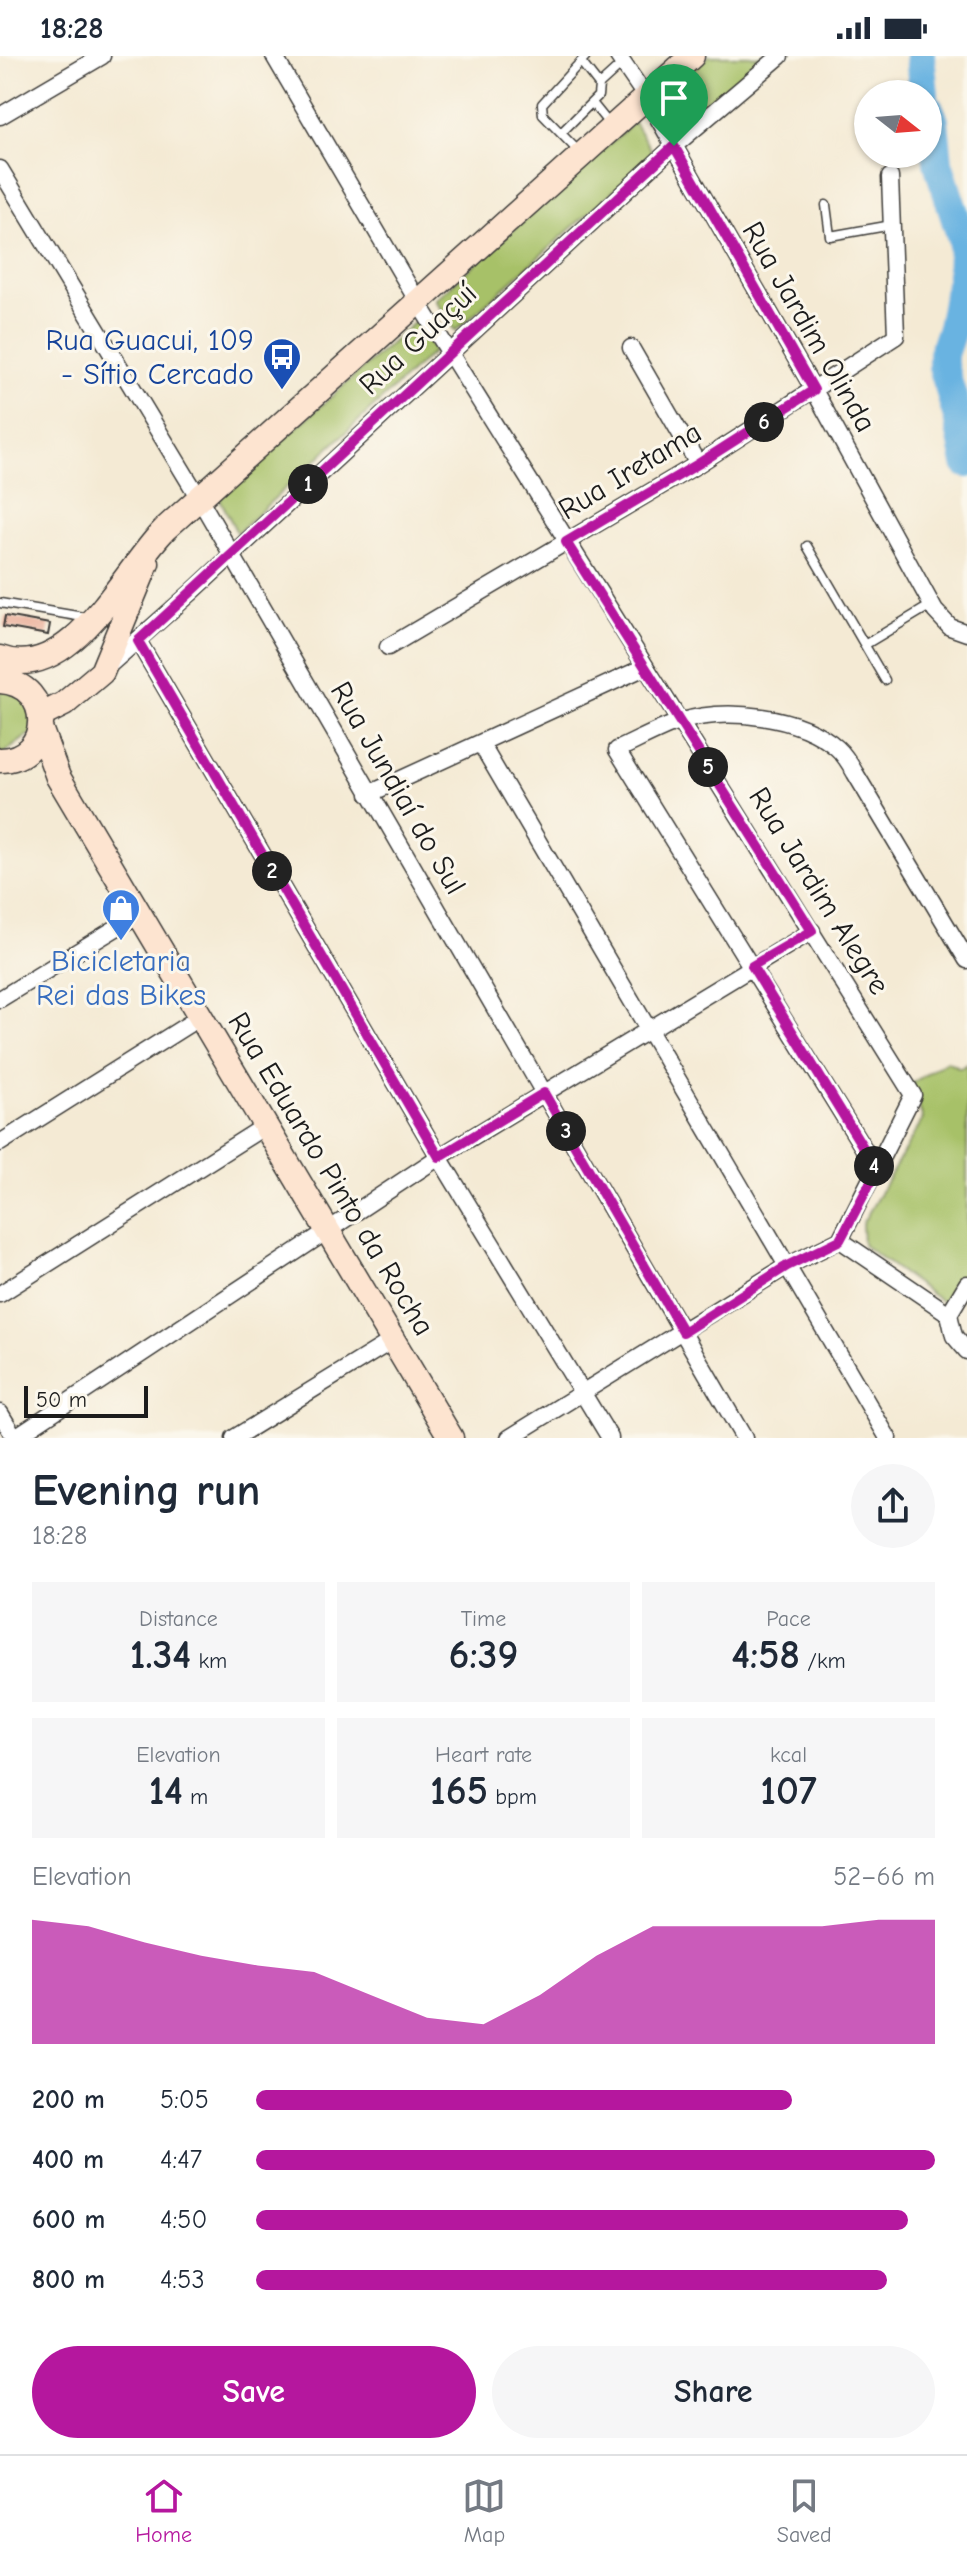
<!DOCTYPE html>
<html lang="en">
<head>
<meta charset="utf-8">
<style>
  body { margin:0; font-family:"Comic Neue",sans-serif; background:#f6f6f7; color:#1f2937; height:100vh; display:flex; flex-direction:column; font-size:30px; white-space:nowrap }
  * { box-sizing:border-box; margin:0 }
  p { font-size:26px; color:#747a83 }
  .icon { flex:none; width:44px; height:44px; fill:none; stroke:currentColor; stroke-width:2; stroke-linecap:round; stroke-linejoin:round }
  .map { position:relative; height:1382px; overflow:hidden }
  .panel { display:flex; flex-direction:column; background:#fff; flex:1 }
  .panel>* { flex:none }
  .needle { width:52px; rotate:107deg }
  .fabs { position:absolute; left:854px; top:24px; display:grid; gap:16px }
  .fabs a { display:grid; place-items:center; width:88px; height:88px; border-radius:50%; background:#fff; box-shadow:0 2px 6px #0004; font-size:40px }
  .scale { position:absolute; left:24px; bottom:20px; width:124px; box-sizing:border-box; padding-left:8px; border:4px solid #1c1c1c; border-top:0; font-size:22px; line-height:28px; white-space:nowrap; color:#1c1c1c; -webkit-text-stroke:6px #fbf7ec; paint-order:stroke }
  .pin { position:absolute; display:grid; place-items:center; width:68px; height:68px; color:#fff; margin:-82px -34px; border-radius:50% 50% 50% 0; rotate:-45deg; box-shadow:0 0 8px #0007 }
  .pin .icon { rotate:45deg }
  .km { position:absolute; width:40px; height:40px; margin:-20px; border-radius:50%; background:#222; color:#fff; font-size:22px; line-height:40px; text-align:center }
  .round { display:grid; place-items:center; flex:none; width:84px; height:84px; border-radius:42px; background:#f6f6f7 }
  .summary { display:flex; align-items:center; justify-content:space-between; height:136px; padding:0 32px }
  h1 { font-size:44px; font-weight:700; line-height:60px }
  .figures { display:grid; grid-template-columns:repeat(3,1fr); gap:12px; height:136px; padding:8px 32px }
  .figures div { display:grid; align-content:center; border-radius:0px; background:#f6f6f7; text-align:center }
  .figures b { font-size:40px; font-weight:700 }
  .figures small { font-size:22px; font-weight:400 }
  .figures p { font-size:22px }
  .chart { height:224px; padding:16px 32px }
  .chart p { display:flex; justify-content:space-between }
  .chart svg { width:100%; height:144px; margin-top:8px; fill:#b5179e; opacity:.7 }
  .button { display:flex; gap:16px; margin-top:auto; padding:16px 32px }
  .button a { flex:1; height:92px; border-radius:48px; background:#b5179e; color:#fff; font-size:32px; font-weight:700; line-height:92px; text-align:center }
  .button a+a { background:#f6f6f7; color:#1f2937 }
  ul { padding:0 32px; list-style:none; font-size:26px }
  li { display:grid; grid-template-columns:128px 96px 1fr; align-items:center; height:60px }
  li i { height:20px; border-radius:10px; background:#b5179e }
  .status { display:flex; justify-content:space-between; align-items:center; height:56px; padding:0 40px; background:#fff; direction:ltr }
  .status svg { height:22px; fill:currentColor }
  .tabs { display:flex; justify-content:space-around; align-items:center; height:112px; border-top:2px solid #e0e1e3; background:#fff; font-size:22px; color:#747a83 }
  .tabs a { display:grid; justify-items:center; gap:4px }
  .tabs .selected { color:#b5179e }
  .map>svg:first-child { display:block }
  .green { fill:#a7c167; stroke:#626e42; stroke-width:2 }
  .lines { fill:none; stroke-linecap:round; stroke-linejoin:round }
  .river { stroke:#69b3e1; stroke-width:30 }
  .building { fill:#e69e86 }
  .lane-casing { stroke:#3c3b38; stroke-width:11 }
  .street-casing { stroke:#3c3b38; stroke-width:19 }
  .secondary-casing { stroke:#3c3b38; stroke-width:27 }
  .lane { stroke:#fff; stroke-width:8 }
  .street { stroke:#fff; stroke-width:16 }
  .secondary { stroke:#fde4d0; stroke-width:24 }
  .route-casing { stroke:#fff; stroke-width:16 }
  .route { stroke:#b5179e; stroke-width:10 }
  .labels { text-anchor:middle; dominant-baseline:central; stroke-width:6; stroke-linejoin:round; paint-order:stroke }
  .street-label { font-size:30px; fill:#1c1c1c; stroke:#fbf7ec }
  .transit-label { font-size:30px; fill:#164399; stroke:#fbf7ec; text-anchor:end }
  .shop-label { font-size:30px; fill:#366cbe; stroke:#fbf7ec }
</style>
</head>
<body>
<div class="status"><b>18:28</b><svg viewBox="0 0 49 12"><path d="M0 12V9h3v3zM5 12V6h3v6zM10 12V3h3v9zM15 12V0h3v12zM26 1h20v11H26zM47 4h2v5h-2z"/></svg></div>
<div class="map">
<svg width="967" height="1382" viewBox="0 0 967 1382">
  <rect width="100%" height="100%" fill="#fbf7ec"/>
  <filter id="ink" filterUnits="userSpaceOnUse"><feTurbulence type="fractalNoise" baseFrequency=".0125" numOctaves="2"/><feDisplacementMap in="SourceGraphic" scale="16" xChannelSelector="R" yChannelSelector="G"/><feConvolveMatrix kernelMatrix="1 2 1 2 8 2 1 2 1" color-interpolation-filters="sRGB"/></filter>
  <filter id="wash" filterUnits="userSpaceOnUse"><feTurbulence type="fractalNoise" baseFrequency=".006" numOctaves="4" result="noise"/><feDisplacementMap in="SourceGraphic" scale="32" xChannelSelector="R" yChannelSelector="G"/><feGaussianBlur stdDeviation="1.8" result="paint"/><feColorMatrix in="noise" values="0 0 0 0 0 0 0 0 0 0 0 0 0 0 0 0 0 1.4 0 .05"/><feComposite in="paint" operator="in"/></filter>
  <g filter="url(#wash)">
    <rect width="100%" height="100%" fill="#f4ead4"/>
    <!-- green -->
    <path class="green" d="M 709,0 L 765,0 L 677,77 L 659,44 Z
      M 634,66 L 654,99 L 455,275 L 435,244 Z
      M 417,264 L 434,295 L 237,477 L 219,441 Z
      M 0,632 L 27,644 L 34,675 L 0,700 Z
      M 947,1005 L 960,1012 L 967,1008 L 967,1214 L 948,1250 L 863,1189 L 862,1168 L 923,1063 L 911,1028 Z"/>
    <g class="lines">
      <!-- river -->
      <path class="river" d="M 920,0 L 924,38
        M 928,51 L 934,65 L 938,107 L 963,186 L 962,220 L 952,272 L 943,298 L 943,310 L 958,361 L 967,407"/>
    </g>
    <g id="blocks">
      <!-- building -->
      <path class="building" d="M 5,560 L 50,568 L 48,579 L 3,571 Z"/>
    </g>
  </g>
  <g filter="url(#ink)">
    <use href="#blocks" fill-opacity="0" stroke="#3c3b38" stroke-width="2"/>
    <g class="lines">
      <!-- lane casing -->
      <g class="lane-casing">
        <path id="lane" d="M 599,29 L 622,8
          M 593,48 L 610,69
          M 561,77 L 598,40 L 599,29 L 581,6
          M 581,98 L 543,59 L 542,48 L 586,0
          M 826,149 L 830,180 L 892,169
          M 807,490 L 885,624
          M 0,547 L 89,562
          M 866,588 L 931,549"/>
      </g>
      <!-- street casing -->
      <g class="street-casing">
        <path id="street" d="M 274,0 L 418,246 L 913,1039 L 840,1184 L 949,1258
          M 618,0 L 646,41 L 814,334 L 935,555 L 950,571 L 967,577
          M 0,60 L 102,0
          M 0,113 L 199,442 L 744,1382
          M 631,292 L 698,408
          M 138,585 L 439,1101 L 610,1382
          M 388,591 L 698,408 L 896,280 L 890,121
          M 106,612 L 193,535 L 674,90 L 780,0
          M 481,688 L 888,1382
          M 369,738 L 645,611
          M 0,943 L 139,858
          M 0,1087 L 200,961
          M 877,1114 L 617,694 C 637,685 658,673 679,666 C 725,651 800,659 837,692 C 845,699 850,708 855,717 L 967,904
          M 0,1238 L 265,1070
          M 949,1258 L 954,1280 L 967,1295
          M 949,1258 L 967,1228
          M 0,1357 L 15,1382
          M 14,1382 L 439,1101 L 812,875
          M 234,1382 L 393,1284
          M 509,1382 L 787,1210 L 840,1184"/>
      </g>
      <!-- secondary casing -->
      <g class="secondary-casing">
        <path id="secondary" d="M 0,602 C 71,629 125,512 166,472 L 692,0
          M 0,625 C 55,628 52,704 0,704
          M 40,660 L 64,648 L 102,616 L 147,507
          M 40,672 L 58,721 L 451,1382"/>
      </g>
      <!-- lane -->
      <use href="#lane" class="lane"/>
      <!-- street -->
      <use href="#street" class="street"/>
      <!-- secondary -->
      <use href="#secondary" class="secondary"/>
    </g>
  </g>
  <g class="lines" filter="url(#ink)">
    <!-- route casing -->
    <g class="route-casing">
      <path id="route" d="M 674,90 L 814,334 L 698,408 L 566,486 L 812,875 L 752,910 L 877,1114 L 840,1184 L 787,1210 L 683,1276 L 544,1037 L 439,1101 L 138,585 Z"/>
    </g>
    <!-- route -->
    <use href="#route" class="route"/>
  </g>
  <!-- icons -->
  <defs>
    <g id="bus-pin" transform="scale(2)"><path d="M0 17L-7.5 6A9.5 9.5 0 1 1 7.5 6Z" fill="#1a4fb4" stroke="#fbf7ec"/><path d="M-5-6H5V4H4V6H2V4H-2V6H-4V4H-5ZM-3.5-4V0h7V-4ZM-3.5 1.2v1.5H-2V1.2ZM2 1.2v1.5H3.5V1.2Z" fill="#fff"/></g>
    <g id="shop-pin" transform="scale(2)"><path d="M0 17L-7.5 6A9.5 9.5 0 1 1 7.5 6Z" fill="#3f7fe0" stroke="#fbf7ec"/><path d="M-5-2.5h2.3a2.7 3.5 0 0 1 5.4 0H5L5.5 6h-11ZM-1.5-2.5h3a1.5 2.3 0 0 0-3 0Z" fill="#fff"/></g>
  </defs>
  <g fill-rule="evenodd">
    <use href="#bus-pin" x="282" y="301"/>
    <use href="#shop-pin" x="121" y="852"/>
  </g>
  <g class="labels">
    <!-- street labels -->
    <g class="street-label">
      <text transform="translate(809 271) rotate(60)">Rua Jardim Olinda</text>
      <text transform="translate(418 283) rotate(-43)">Rua Guaçuí</text>
      <text transform="translate(630 415) rotate(-31)">Rua Iretama</text>
      <text transform="translate(398 732) rotate(60)">Rua Jundiaí do Sul</text>
      <text transform="translate(819 835) rotate(58)">Rua Jardim Alegre</text>
      <text transform="translate(331 1118) rotate(59)">Rua Eduardo Pinto da Rocha</text>
    </g>
    <!-- transit labels -->
    <g class="transit-label">
      <text x="254" y="284">Rua Guacui, 109<tspan x="254" dy="34">- Sítio Cercado</tspan></text>
    </g>
    <!-- shop labels -->
    <g class="shop-label">
      <text x="121" y="905">Bicicletaria<tspan x="121" dy="34">Rei das Bikes</tspan></text>
    </g>
  </g>
</svg>
<div class="fabs">
<a><svg class="needle" viewBox="-14 -14 28 28"><path d="M0-13l5 13h-10z" fill="#e53935"/><path d="M0 13l5-13h-10z" fill="#747a83"/></svg></a>
</div>
<div class="scale">50 m</div>
<div class="pin" style="left:674px;top:90px;background:#1e9e55"><svg class="icon" aria-label="arrive" viewBox="0 0 24 24"><path d="M6 21V4h12l-3 4 3 4H6"/></svg></div>
<b class="km" style="left:308px;top:428px">1</b>
<b class="km" style="left:272px;top:815px">2</b>
<b class="km" style="left:566px;top:1075px">3</b>
<b class="km" style="left:874px;top:1110px">4</b>
<b class="km" style="left:708px;top:711px">5</b>
<b class="km" style="left:764px;top:366px">6</b>
</div>
<section class="panel">
<div class="summary"><div><h1>Evening run</h1><p>18:28</p></div><a class="round"><svg class="icon" aria-label="share" viewBox="0 0 24 24"><path d="M12 15V3M7 8l5-5 5 5M5 13v7h14v-7"/></svg></a></div>
<div class="figures">
<div><p>Distance</p><b>1.34<small> km</small></b></div>
<div><p>Time</p><b>6:39</b></div>
<div><p>Pace</p><b>4:58<small> /km</small></b></div>
</div>
<div class="figures">
<div><p>Elevation</p><b>14<small> m</small></b></div>
<div><p>Heart rate</p><b>165<small> bpm</small></b></div>
<div><p>kcal</p><b>107</b></div>
</div>
<div class="chart"><p><span>Elevation</span>52–66 m</p>
<svg viewBox="0 0 160 44" preserveAspectRatio="none"><path d="M0 44V6L10 8L20 13L30 17L40 20L50 22L60 29L70 36L80 38L90 29L100 17L110 8L120 8L130 8L140 8L150 6L160 6V44z"/></svg>
</div>
<ul>
<li><b>200 m</b>5:05<i style="width:79%"></i></li>
<li><b>400 m</b>4:47<i style="width:100%"></i></li>
<li><b>600 m</b>4:50<i style="width:96%"></i></li>
<li><b>800 m</b>4:53<i style="width:93%"></i></li>
</ul>
<div class="button"><a>Save</a><a>Share</a></div>
</section>
<nav class="tabs">
<a class="selected"><svg class="icon" aria-label="home" viewBox="0 0 24 24"><path d="M3 11l9-7 9 7M6 9v11h12V9"/></svg>Home</a>
<a><svg class="icon" aria-label="map" viewBox="0 0 24 24"><path d="M3 6l6-2 6 2 6-2v14l-6 2-6-2-6 2zM9 4v14M15 6v14"/></svg>Map</a>
<a><svg class="icon" aria-label="saved" viewBox="0 0 24 24"><path d="M7 4h10v16l-5-4-5 4z"/></svg>Saved</a>
</nav>
</body>
</html>
